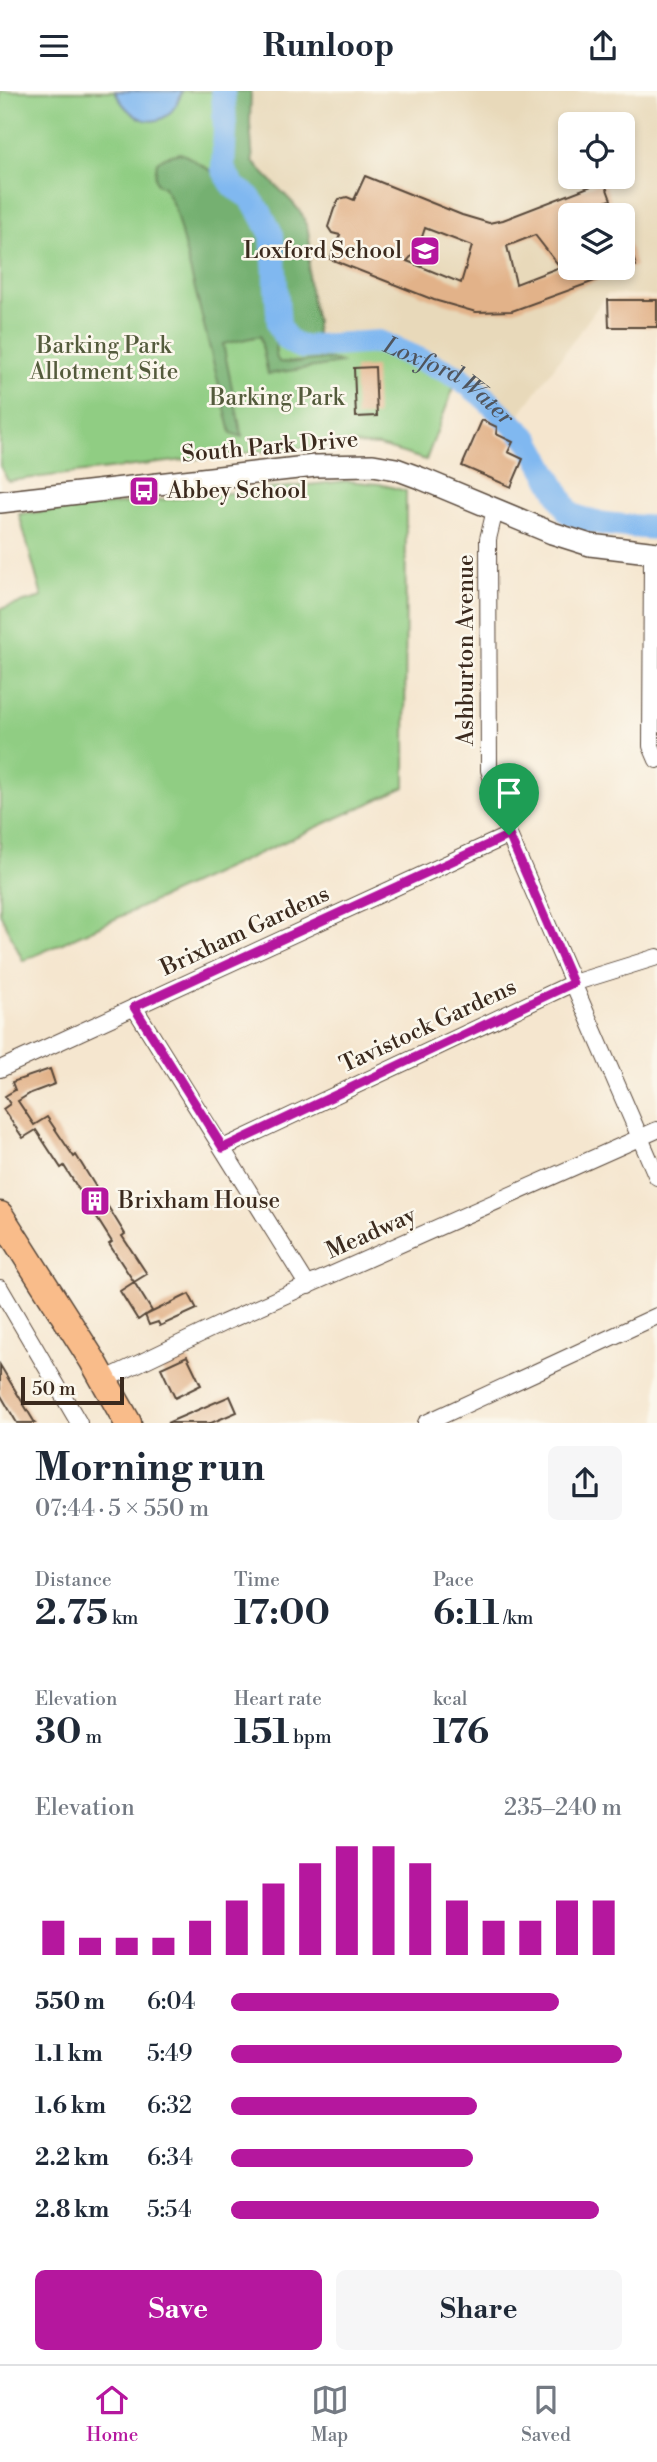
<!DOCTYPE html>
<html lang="en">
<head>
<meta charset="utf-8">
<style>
  body { margin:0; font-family:"Libre Bodoni",serif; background:#f6f6f7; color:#1f2937; height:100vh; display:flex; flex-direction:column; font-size:26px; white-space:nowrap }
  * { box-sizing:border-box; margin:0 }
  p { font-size:23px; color:#747a83 }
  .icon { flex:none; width:38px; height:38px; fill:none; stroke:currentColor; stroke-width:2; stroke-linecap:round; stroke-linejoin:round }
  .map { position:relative; height:1332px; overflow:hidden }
  .details { display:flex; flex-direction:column; background:#fff; flex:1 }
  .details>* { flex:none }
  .controls { position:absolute; left:558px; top:21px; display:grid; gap:14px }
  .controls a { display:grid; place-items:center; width:77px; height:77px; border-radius:10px; background:#fff; box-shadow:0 4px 10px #0003; font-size:35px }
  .scale { position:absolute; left:21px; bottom:18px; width:103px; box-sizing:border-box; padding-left:7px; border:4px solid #3b2a1e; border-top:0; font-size:19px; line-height:24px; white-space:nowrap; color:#3b2a1e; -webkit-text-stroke:5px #fbf7ec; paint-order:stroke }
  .pin { position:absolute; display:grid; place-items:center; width:60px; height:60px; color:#fff; margin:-72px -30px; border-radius:50% 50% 50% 0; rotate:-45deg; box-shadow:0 0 7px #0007 }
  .pin .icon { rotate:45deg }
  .round { display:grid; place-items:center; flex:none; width:74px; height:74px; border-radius:10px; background:#f6f6f7 }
  .headline { display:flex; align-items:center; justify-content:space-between; height:119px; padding:0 35px }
  h1 { font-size:38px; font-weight:700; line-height:52px }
  .figures { display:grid; grid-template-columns:repeat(3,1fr); gap:10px; height:119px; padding:7px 35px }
  .figures div { display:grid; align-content:center }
  .figures b { font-size:35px; font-weight:700 }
  .figures small { font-size:19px; font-weight:400 }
  .figures p { font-size:19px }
  .chart { height:196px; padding:14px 35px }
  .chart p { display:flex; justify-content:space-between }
  .chart svg { width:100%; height:126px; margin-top:7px; stroke:#b5179e; stroke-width:6 }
  .primary-button { display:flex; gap:14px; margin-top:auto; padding:14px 35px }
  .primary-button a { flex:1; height:80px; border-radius:10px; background:#b5179e; color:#fff; font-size:28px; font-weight:700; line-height:80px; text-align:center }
  .primary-button a+a { background:#f6f6f7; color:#1f2937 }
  ul { padding:0 35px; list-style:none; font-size:23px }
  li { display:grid; grid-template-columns:112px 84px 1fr; align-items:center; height:52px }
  li i { height:18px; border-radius:9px; background:#b5179e }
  header { display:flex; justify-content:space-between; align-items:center; height:91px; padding:0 35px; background:#fff; font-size:32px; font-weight:700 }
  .dock { display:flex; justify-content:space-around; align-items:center; height:98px; border-top:2px solid #e0e1e3; background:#fff; font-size:19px; color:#747a83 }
  .dock a { display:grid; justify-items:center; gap:4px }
  .dock .selected { color:#b5179e }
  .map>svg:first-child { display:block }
  .built { fill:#e8d9ba; fill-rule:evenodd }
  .green { fill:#90cd83; stroke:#667c50; stroke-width:2 }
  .forest { fill:#74b071; stroke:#586d48; stroke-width:2 }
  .water { fill:#80b8f0; stroke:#5e7187; stroke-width:2 }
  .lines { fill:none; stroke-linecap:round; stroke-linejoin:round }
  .river { stroke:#80b8f0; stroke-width:24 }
  .building { fill:#e2b289; fill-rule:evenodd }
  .minor-casing { stroke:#574639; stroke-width:18 }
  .tertiary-casing { stroke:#574639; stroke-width:24 }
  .primary-casing { stroke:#574639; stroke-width:29 }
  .minor { stroke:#fff; stroke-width:16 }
  .tertiary { stroke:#fff; stroke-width:21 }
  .primary { stroke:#f9bc8a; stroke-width:26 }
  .route-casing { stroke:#fff; stroke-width:14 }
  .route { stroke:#b5179e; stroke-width:9 }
  .labels { text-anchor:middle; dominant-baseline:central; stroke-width:5; stroke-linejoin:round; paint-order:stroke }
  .poi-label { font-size:23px; fill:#3b2a1e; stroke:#fbf7ec; text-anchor:start }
  .park-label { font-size:23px; fill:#545b3c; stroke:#fbf7ec }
  .street-label { font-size:23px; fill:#3b2a1e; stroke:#fbf7ec }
  .water-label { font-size:24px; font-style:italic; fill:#50555d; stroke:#fbf7ec }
</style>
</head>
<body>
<header><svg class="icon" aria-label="menu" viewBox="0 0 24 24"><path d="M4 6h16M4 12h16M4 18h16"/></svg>Runloop<svg class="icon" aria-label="share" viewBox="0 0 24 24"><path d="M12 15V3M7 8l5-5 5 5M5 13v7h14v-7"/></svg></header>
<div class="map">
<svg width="657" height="1332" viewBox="0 0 657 1332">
  <rect width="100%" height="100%" fill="#fbf7ec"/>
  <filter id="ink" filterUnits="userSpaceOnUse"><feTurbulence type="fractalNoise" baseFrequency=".0143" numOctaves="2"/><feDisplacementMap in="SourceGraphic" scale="14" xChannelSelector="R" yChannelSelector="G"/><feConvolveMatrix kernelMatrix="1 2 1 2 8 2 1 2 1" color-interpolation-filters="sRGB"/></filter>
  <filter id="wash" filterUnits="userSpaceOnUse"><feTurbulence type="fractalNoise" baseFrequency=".00686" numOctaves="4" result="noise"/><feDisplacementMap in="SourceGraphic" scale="28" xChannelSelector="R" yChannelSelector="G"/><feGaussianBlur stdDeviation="1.57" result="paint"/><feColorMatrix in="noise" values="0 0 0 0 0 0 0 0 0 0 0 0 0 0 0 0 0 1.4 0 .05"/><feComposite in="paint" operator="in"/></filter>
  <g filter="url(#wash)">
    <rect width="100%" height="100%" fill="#f5e6cf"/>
    <!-- built -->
    <path class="built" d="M 228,0 L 657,0 L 657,205 L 607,203 L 517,327 L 469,283 L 431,268 L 394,248 L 368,243 L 299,248 L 289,239 L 287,230 L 276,134 L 263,113 L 232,82 L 230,73 L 232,41 ZM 570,33 L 623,33 L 623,86 L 570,86 ZM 570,124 L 623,124 L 623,177 L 570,177 Z"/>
    <!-- green -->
    <path class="green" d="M 0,0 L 218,0 L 221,36 L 219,66 L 223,88 L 230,99 L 248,111 L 268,143 L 276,233 L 279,242 L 289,255 L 309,260 L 379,255 L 425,276 L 457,288 L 426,369 L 380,355 L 349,353 L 235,363 L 8,390 L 0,375 Z
      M 347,390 L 380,393 L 406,400 L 405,696 L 23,870 L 0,822 L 0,518 L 42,506 L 19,423 Z"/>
    <!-- forest -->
    <path class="forest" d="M 228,0 L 251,0 L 250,32 L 253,71 L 293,112 L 302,123 L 308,139 L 310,154 L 308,188 L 316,231 L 316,248 L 299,248 L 289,239 L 276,134 L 263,113 L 232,82 L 230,73 L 232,41 Z
      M 180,62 C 195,67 206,81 221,83 L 230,99 L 248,111 L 268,143 L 276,233 C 281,247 270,258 279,271 C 299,274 321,263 341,272 L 268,283 L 260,245 L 223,253 L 242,346 L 231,342 L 175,118 L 164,96 L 157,93 L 155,86 L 157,71 L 165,66 Z"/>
    <!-- water -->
    <path class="water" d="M 115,0 L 182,0 C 169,43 132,36 115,0 Z"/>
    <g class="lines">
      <!-- river -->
      <path class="river" id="s1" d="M 223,0 L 225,38 L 223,78 L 234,96 L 249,106 L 260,121 L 272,144 L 279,234 C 284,247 290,253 303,256 L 379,251 L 456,284 L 483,305 L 529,349 L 569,422 C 590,435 632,435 657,437"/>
    </g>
    <g id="blocks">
      <!-- building -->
      <path class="building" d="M 365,85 L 462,124 L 489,132 L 503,129 L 604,90 L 611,109 L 601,112 L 605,124 L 570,124 L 570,177 L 623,177 L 623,142 L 625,141 L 636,175 L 512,220 L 476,221 L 434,209 L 330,168 L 340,144 L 332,142 L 328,136 L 334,118 L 339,108 L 347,106 L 354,109 ZM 425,137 L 472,155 L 461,192 L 407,170 L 418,158 ZM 535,144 L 560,176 L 516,193 L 507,155 Z
        M 608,209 L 657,209 L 657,236 L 609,236 Z
        M 375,276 L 377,325 L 356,326 L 354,277 Z
        M 482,329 L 497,336 L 496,343 L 513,351 L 508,361 L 523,368 L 511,396 L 462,375 Z
        M 50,978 L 55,993 L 31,1002 L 18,1010 L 34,1034 L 47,1026 L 74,1066 L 76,1064 L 125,1143 L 122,1145 L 147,1183 L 134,1191 L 152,1220 L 146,1224 L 189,1203 L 197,1218 L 160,1235 L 158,1231 L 149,1234 L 145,1224 L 138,1229 L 120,1200 L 134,1191 L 109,1153 L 112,1151 L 64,1075 L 61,1077 L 36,1039 L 23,1047 L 3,1018 L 10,1013 L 5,1005 L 15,999 L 12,991 Z
        M 187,1265 L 201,1294 L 175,1307 L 161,1277 Z
        M 0,1274 L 35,1332 L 17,1332 L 0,1303 Z
        M 230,1305 L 237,1321 L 211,1332 L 167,1332 Z"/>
    </g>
  </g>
  <g filter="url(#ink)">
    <use href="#blocks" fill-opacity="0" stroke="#574639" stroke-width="2"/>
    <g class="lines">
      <!-- minor casing -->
      <g class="minor-casing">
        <path id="minor" d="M 495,419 L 488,448 L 489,679 L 509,744 L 657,1086
          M 652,462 L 651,655 L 657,669
          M 134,916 L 308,1195
          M 0,978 L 509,744
          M 223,1057 L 573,892 L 657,866
          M 0,1197 L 79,1332
          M 104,1289 L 223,1232 L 657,1039
          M 426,1332 L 657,1225"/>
      </g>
      <!-- tertiary casing -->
      <g class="tertiary-casing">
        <path id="tertiary" d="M 0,411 L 315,375 L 373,374 L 396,378 L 420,387 L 552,442 L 590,454 L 657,462"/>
      </g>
      <!-- primary casing -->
      <g class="primary-casing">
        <path id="primary" d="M 0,1124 L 93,1270 L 128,1332"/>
      </g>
      <!-- minor -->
      <use href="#minor" class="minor"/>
      <!-- tertiary -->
      <use href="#tertiary" class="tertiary"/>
      <!-- primary -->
      <use href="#primary" class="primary"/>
    </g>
  </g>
  <g class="lines" filter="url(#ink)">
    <!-- route casing -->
    <g class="route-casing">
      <path id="route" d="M 509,744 L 573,892 L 223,1057 L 134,916 Z"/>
    </g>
    <!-- route -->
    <use href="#route" class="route"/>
  </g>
  <!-- icons -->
  <defs>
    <g id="school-square" transform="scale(1.575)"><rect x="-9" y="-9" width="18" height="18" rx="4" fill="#b5179e" stroke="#fbf7ec"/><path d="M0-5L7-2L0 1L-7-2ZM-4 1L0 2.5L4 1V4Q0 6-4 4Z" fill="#fff"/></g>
    <g id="bus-square" transform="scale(1.575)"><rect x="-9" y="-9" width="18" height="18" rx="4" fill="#b5179e" stroke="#fbf7ec"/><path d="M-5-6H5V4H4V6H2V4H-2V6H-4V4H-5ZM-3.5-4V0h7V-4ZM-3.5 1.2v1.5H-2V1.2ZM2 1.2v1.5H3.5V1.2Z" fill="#fff"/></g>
    <g id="building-square" transform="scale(1.575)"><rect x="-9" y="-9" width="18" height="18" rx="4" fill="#b5179e" stroke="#fbf7ec"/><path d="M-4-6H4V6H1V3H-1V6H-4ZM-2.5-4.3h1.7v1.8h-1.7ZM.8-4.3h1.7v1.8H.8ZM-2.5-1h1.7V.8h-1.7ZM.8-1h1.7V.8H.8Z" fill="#fff"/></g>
  </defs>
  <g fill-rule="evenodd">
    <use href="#school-square" x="425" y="160"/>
    <use href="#bus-square" x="144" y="400"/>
    <use href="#building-square" x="95" y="1110"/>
  </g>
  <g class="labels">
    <!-- poi labels -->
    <g class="poi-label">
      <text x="402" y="160" text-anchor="end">Loxford School</text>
      <text x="167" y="400">Abbey School</text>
      <text x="118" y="1110">Brixham House</text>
    </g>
    <!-- park labels -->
    <g class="park-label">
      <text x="104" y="255">Barking Park<tspan x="104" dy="26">Allotment Site</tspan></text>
      <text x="277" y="307">Barking Park</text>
    </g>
    <!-- street labels -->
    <g class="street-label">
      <text transform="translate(270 356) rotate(-5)">South Park Drive</text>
      <text transform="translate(466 559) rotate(-90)">Ashburton Avenue</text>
      <text transform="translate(245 840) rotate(-25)">Brixham Gardens</text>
      <text transform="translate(428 935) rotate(-25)">Tavistock Gardens</text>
      <text transform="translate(371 1142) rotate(-24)">Meadway</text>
    </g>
    <!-- water labels -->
    <g class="water-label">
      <text stroke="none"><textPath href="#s1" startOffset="443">Loxford Water</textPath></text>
    </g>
  </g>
</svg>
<div class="controls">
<a><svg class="icon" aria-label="locate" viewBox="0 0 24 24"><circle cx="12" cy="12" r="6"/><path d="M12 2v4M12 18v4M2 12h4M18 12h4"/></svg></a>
<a><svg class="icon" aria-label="layers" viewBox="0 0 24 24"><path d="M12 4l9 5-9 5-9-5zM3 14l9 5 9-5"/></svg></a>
</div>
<div class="scale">50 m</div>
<div class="pin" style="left:509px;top:744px;background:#1e9e55"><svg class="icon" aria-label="arrive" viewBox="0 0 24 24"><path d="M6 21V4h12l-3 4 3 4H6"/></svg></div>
</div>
<section class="details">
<div class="headline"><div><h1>Morning run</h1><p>07:44 · 5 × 550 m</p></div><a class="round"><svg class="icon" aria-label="share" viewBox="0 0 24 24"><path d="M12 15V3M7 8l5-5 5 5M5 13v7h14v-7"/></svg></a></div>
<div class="figures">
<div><p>Distance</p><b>2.75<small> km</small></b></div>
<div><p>Time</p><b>17:00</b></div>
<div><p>Pace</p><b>6:11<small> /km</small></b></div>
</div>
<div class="figures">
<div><p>Elevation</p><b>30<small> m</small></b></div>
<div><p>Heart rate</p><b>151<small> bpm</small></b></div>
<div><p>kcal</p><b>176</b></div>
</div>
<div class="chart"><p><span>Elevation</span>235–240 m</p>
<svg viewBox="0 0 160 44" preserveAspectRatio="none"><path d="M5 44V32M15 44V38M25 44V38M35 44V38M45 44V32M55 44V25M65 44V19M75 44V12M85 44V6M95 44V6M105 44V12M115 44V25M125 44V32M135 44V32M145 44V25M155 44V25"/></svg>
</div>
<ul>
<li><b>550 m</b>6:04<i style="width:84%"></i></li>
<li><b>1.1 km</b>5:49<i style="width:100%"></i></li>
<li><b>1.6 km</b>6:32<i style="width:63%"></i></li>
<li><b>2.2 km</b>6:34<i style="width:62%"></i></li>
<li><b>2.8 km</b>5:54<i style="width:94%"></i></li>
</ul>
<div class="primary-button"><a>Save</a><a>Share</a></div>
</section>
<nav class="dock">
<a class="selected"><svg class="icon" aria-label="home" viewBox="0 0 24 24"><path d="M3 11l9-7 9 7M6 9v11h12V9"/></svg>Home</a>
<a><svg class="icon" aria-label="map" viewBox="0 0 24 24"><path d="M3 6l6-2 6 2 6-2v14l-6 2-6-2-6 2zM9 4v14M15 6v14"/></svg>Map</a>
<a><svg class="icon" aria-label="saved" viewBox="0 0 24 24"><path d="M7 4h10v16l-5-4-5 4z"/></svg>Saved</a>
</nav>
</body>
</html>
